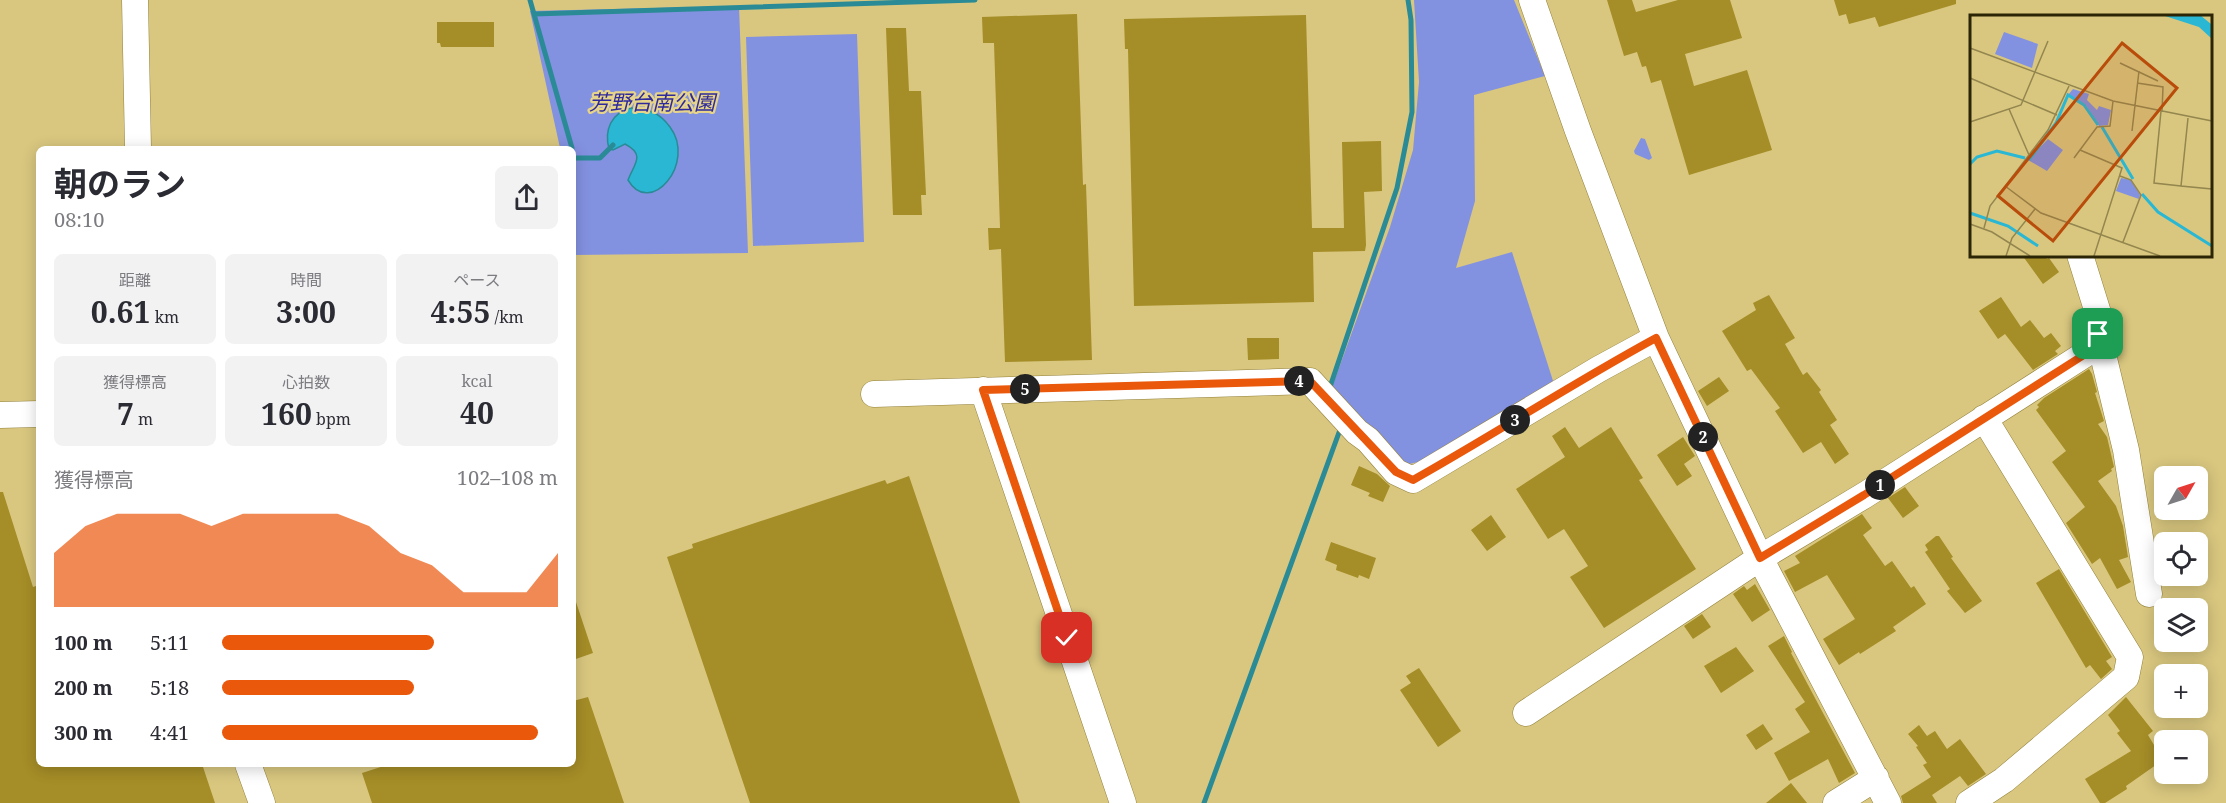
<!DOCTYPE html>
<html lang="ja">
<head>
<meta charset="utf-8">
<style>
  body { margin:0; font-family:"Noto Serif","Noto Sans JP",serif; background:#f2f2f3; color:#2b2b33; height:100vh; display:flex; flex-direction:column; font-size:22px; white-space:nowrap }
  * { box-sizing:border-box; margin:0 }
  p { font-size:20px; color:#7c7c81 }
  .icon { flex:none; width:33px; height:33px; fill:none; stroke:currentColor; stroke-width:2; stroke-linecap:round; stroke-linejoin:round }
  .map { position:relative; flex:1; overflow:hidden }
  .side { position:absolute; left:36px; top:146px; width:540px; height:621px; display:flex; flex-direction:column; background:#fff; border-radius:9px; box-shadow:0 3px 15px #0003 }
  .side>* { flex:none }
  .needle { width:39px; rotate:51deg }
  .controls { position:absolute; left:2154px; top:466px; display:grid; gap:12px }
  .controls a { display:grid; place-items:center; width:54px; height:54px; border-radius:9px; background:#fff; box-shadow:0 3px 15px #0003; font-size:30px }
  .pin { position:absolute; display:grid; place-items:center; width:51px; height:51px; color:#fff; margin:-26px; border-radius:12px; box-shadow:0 3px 9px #0006 }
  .km { position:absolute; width:30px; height:30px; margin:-15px; border-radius:50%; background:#222; color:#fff; font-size:16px; line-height:30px; text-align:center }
  .round { display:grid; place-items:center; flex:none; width:63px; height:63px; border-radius:9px; background:#f2f2f3 }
  .summary { display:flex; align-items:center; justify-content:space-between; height:102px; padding:0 18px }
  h1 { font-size:33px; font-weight:700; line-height:45px }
  .stats { display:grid; grid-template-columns:repeat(3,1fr); gap:9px; height:102px; padding:6px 18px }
  .stats div { display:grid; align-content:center; border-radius:9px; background:#f2f2f3; text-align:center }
  .stats b { font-size:30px; font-weight:700 }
  .stats small { font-size:16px; font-weight:400 }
  .stats p { font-size:16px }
  .chart { height:168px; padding:12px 18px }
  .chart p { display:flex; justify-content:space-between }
  .chart svg { width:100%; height:108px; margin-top:6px; fill:#ea580c; opacity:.7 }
  ul { padding:0 18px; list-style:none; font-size:20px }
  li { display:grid; grid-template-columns:96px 72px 1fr; align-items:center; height:45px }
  li i { height:15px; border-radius:8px; background:#ea580c }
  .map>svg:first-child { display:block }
  .green { fill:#8391e1 }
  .water { fill:#29b7d4; stroke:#2a8b96; stroke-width:1.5 }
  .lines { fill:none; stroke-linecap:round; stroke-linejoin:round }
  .stream { stroke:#2a8b96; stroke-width:5 }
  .building { fill:#a58d27 }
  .minor-casing { stroke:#93813a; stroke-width:27 }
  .minor { stroke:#fff; stroke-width:26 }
  .route-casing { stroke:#fff; stroke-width:12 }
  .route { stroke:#ea580c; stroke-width:8 }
  .labels { text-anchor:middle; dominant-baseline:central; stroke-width:4.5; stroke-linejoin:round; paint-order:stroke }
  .park-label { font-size:21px; font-style:italic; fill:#2e299d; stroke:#e6d48b }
  .inset-river { fill:none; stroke:#29b7d4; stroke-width:3 }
  .inset-road { fill:none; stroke:#93864e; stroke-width:1.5 }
  .view { fill:#b94c0a; fill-opacity:0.15; stroke:#b94c0a; stroke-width:3 }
  .inset-edge { fill:none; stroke:#2b2405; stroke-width:3 }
</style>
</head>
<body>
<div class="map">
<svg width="2226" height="803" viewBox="0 0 2226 803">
  <rect width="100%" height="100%" fill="#d9c77f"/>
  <!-- green -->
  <path class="green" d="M 1414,0 L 1514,0 L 1545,76 L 1474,95 L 1475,201 L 1456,268 L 1512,252 L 1554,384 L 1431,459 L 1405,465 L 1330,393 L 1390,227 L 1413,150 L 1419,82 Z
    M 739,6 L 748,253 L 573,255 L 573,148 L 560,148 L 530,11 Z
    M 857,34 L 864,242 L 753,246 L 746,37 Z
    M 1641,138 L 1645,139 L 1652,158 L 1649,160 L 1635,154 L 1634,151 Z"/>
  <!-- water -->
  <path class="water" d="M 631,108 C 649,109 659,112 670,127 C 697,163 650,218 628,180 C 634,164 646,155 625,144 L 613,150 L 609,149 C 604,130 611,113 631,108 Z"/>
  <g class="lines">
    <!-- stream -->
    <path class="stream" d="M 530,0 L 572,148
      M 534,14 L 975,0
      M 573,154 L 574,158 L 600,158 L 613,145
      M 1333,390 L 1330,387 L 1397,188 L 1412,112 L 1411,20 L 1408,0
      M 1204,803 L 1341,427"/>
  </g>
  <!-- building -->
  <path class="building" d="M 1607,0 L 1632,0 L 1636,12 L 1678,0 L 1730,0 L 1742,38 L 1685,54 L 1694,86 L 1747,70 L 1772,150 L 1689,175 L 1661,80 L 1651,83 L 1646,66 L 1642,67 L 1637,52 L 1624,56 Z
    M 1834,0 L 1956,0 L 1956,4 L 1879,27 L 1875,17 L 1849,24 L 1846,14 L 1839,16 Z
    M 1077,14 L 1083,185 L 1086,184 L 1092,360 L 1005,362 L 1001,249 L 989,250 L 988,228 L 1000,228 L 994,43 L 983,43 L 982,17 Z
    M 1306,15 L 1312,228 L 1344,228 L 1342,142 L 1381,141 L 1382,191 L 1364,192 L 1366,245 L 1365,251 L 1313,252 L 1314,302 L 1134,306 L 1128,49 L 1125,49 L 1124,19 Z
    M 437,22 L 494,22 L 494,47 L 441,47 L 440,43 L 437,43 Z
    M 886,28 L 906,28 L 909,91 L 921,91 L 926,195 L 921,195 L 922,215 L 893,215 Z
    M 2022,255 L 2044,255 L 2047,259 L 2049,258 L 2059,272 L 2043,284 Z
    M 1769,295 L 1795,338 L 1785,344 L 1803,375 L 1807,372 L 1821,390 L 1819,392 L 1837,420 L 1830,425 L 1849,454 L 1835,464 L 1821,442 L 1803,453 L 1775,411 L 1780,408 L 1751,369 L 1747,371 L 1722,331 L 1756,310 L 1753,303 Z
    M 2001,297 L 2021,327 L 2030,320 L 2044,338 L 2051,333 L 2061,346 L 2055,351 L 2058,354 L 2033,370 L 2005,334 L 1998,339 L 1979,311 Z
    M 1247,338 L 1279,338 L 1279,359 L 1248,360 Z
    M 2089,369 L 2092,374 L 2097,392 L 2095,393 L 2104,421 L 2098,424 L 2107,437 L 2114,467 L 2111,469 L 2112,471 L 2098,481 L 2116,506 L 2123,526 L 2128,557 L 2119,560 L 2131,582 L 2117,589 L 2100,558 L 2092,564 L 2066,523 L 2085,507 L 2052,462 L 2066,451 L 2036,410 L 2039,407 L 2037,405 L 2044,398 Z
    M 1719,377 L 1729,391 L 1707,406 L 1698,391 Z
    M 1565,427 L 1579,448 L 1611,427 L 1643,478 L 1639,480 L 1696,569 L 1604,628 L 1570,577 L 1588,566 L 1564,529 L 1548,539 L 1516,489 L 1565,457 L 1552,436 Z
    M 1683,437 L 1695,456 L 1684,464 L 1692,476 L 1677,486 L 1657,455 Z
    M 1359,466 L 1377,474 L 1390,486 L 1383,502 L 1368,496 L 1370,493 L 1351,485 Z
    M 909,476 L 1020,803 L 750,803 L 667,557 L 693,548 L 692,544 L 885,480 L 887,484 Z
    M 1905,487 L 1919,506 L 1903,518 L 1888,498 Z
    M 0,492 L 3,492 L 33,587 L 39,585 L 39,764 L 202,764 L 215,803 L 0,803 Z
    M 1862,514 L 1872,528 L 1863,535 L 1885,566 L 1892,561 L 1911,588 L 1914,586 L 1926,604 L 1893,627 L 1896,631 L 1860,654 L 1859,652 L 1839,665 L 1823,639 L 1855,619 L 1827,575 L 1795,592 L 1784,571 L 1800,563 L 1795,556 Z
    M 1491,515 L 1506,537 L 1487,551 L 1471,530 Z
    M 1936,536 L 1939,536 L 1953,557 L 1951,558 L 1982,601 L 1965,613 L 1947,591 L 1950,589 L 1925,552 L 1928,550 L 1925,545 Z
    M 1331,542 L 1376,558 L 1369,579 L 1359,575 L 1358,578 L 1336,570 L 1337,565 L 1325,560 Z
    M 2059,569 L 2112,657 L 2106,661 L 2112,669 L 2101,679 L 2090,665 L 2086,668 L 2036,583 Z
    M 1755,584 L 1770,610 L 1752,622 L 1733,594 L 1744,586 L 1747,590 Z
    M 576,602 L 593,653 L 573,660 L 573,603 Z
    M 1702,614 L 1711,627 L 1693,639 L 1684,626 Z
    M 1784,636 L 1792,652 L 1791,653 L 1855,773 L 1839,783 L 1828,759 L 1789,781 L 1774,753 L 1810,732 L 1795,709 L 1805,702 L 1768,646 Z
    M 1736,647 L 1754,671 L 1721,693 L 1704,666 Z
    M 1419,668 L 1461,731 L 1438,747 L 1400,690 L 1411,683 L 1406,676 Z
    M 588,697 L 624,803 L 372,803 L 362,773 L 390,764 L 573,764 L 573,701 Z
    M 2126,697 L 2153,731 L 2148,735 L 2163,760 L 2126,786 L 2127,789 L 2105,803 L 2100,803 L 2085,779 L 2131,751 L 2117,733 L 2120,731 L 2108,715 Z
    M 1763,724 L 1773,739 L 1756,750 L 1746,735 Z
    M 1919,725 L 1927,736 L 1935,731 L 1947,749 L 1960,739 L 1986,774 L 1968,786 L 1960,776 L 1932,795 L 1937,803 L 1903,803 L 1901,796 L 1931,777 L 1923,765 L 1927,763 L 1916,747 L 1918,746 L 1908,734 Z
    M 1791,783 L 1807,803 L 1766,803 Z"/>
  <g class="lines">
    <!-- minor casing -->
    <g class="minor-casing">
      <path id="minor" d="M 135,0 L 138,148
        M 1532,0 L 1578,131 L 1656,338 L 1760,558 L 1888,803
        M 2080,255 L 2099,316 L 2098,334 L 2126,450 L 2149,594
        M 983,390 L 1123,803
        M 874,394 L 1310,381 L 1357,432 L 1368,440 L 1396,472 L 1413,480 L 1599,369 L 1656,338
        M 0,415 L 39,414
        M 1526,713 L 1760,558 L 1865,495 L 2101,344
        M 248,764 L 262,803
        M 1836,803 L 1876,778
        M 1969,803 L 2004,780 L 2126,677 L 2130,657 L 1984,418"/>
    </g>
    <!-- minor -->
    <use href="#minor" class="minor"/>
  </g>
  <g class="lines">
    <!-- route casing -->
    <g class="route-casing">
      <path id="route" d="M 1067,638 L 983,390 L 1310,381 L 1396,472 L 1413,480 C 1495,434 1573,383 1656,338 L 1760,558 L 1864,495 L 2101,344 L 2098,334"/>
    </g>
    <!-- route -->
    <use href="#route" class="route"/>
  </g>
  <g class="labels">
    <!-- park labels -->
    <g class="park-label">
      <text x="652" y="102">芳野台南公園</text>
    </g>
  </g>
  <!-- overview -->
  <g transform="translate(1970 15)">
    <rect width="242" height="242" fill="#d9c77f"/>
    <path d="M 34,17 L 68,29 L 62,53 L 25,39 ZM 103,74 L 119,79 L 117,85 L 127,95 L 129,91 L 141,95 L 138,110 L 129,111 L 117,92 L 98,80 ZM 78,124 L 93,135 L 77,156 L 58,145 ZM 151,163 L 161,165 L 170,180 L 169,184 L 146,176 Z" fill="#8391e1"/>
    <path d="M 192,0 L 230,0 L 241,9 L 241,23 L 229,12 Z" fill="#29b7d4"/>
    <path class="inset-river" d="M 132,112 L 163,164M 59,145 L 86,108 L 98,80 L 114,90 L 128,110M 0,149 L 7,142 L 27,136 L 55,143M 172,179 L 188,197 L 242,231M 0,198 L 38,211 L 68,231"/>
    <path class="inset-road" d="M 0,33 L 143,86 L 242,106M 150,48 L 188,66M 0,63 L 87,100M 167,68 L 193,72 L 192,97M 39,94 L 59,140M 191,96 L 184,168 L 211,171M 218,103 L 211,171 L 242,174M 0,107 L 51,90 L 78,26M 162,116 L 169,56M 110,135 L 152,153 L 124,241M 104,143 L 127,112 L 140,111 L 143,86M 150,161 L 161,165 L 171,180 L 153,227M 35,171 L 71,198 L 190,241M 0,209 L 22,217 L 60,241M 14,213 L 20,191 L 78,115 L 99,71M 36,241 L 42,223 L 65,194"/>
    <path class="view" d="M 152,28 L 207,73 L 83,226 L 28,181 Z"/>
    <rect width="242" height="242" class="inset-edge"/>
  </g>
</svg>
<div class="controls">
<a><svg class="needle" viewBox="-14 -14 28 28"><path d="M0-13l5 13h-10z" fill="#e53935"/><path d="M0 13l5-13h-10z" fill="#7c7c81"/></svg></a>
<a><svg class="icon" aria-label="locate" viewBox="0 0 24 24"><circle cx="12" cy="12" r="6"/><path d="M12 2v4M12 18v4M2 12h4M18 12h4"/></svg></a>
<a><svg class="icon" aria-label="layers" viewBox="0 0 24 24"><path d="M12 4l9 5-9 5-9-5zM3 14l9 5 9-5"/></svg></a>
<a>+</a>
<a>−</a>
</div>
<div class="pin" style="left:2098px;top:334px;background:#1e9e55"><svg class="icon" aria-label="arrive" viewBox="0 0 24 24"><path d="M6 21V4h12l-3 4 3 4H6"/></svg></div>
<div class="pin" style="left:1067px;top:638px;background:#d93025"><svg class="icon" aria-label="check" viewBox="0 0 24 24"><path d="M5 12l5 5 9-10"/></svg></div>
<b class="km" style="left:1880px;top:485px">1</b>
<b class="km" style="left:1703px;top:437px">2</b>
<b class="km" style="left:1515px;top:420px">3</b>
<b class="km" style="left:1299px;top:381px">4</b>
<b class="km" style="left:1025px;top:389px">5</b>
<section class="side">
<div class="summary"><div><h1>朝のラン</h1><p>08:10</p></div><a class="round"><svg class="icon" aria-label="share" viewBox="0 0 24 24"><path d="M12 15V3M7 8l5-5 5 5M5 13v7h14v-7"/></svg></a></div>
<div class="stats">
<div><p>距離</p><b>0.61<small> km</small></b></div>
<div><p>時間</p><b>3:00</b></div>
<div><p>ペース</p><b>4:55<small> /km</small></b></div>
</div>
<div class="stats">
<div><p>獲得標高</p><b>7<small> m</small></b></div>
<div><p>心拍数</p><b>160<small> bpm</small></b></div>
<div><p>kcal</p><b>40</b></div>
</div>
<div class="chart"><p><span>獲得標高</span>102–108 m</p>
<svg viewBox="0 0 160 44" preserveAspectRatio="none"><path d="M0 44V22L10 11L20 6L30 6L40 6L50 11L60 6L70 6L80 6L90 6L100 11L110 22L120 27L130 38L140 38L150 38L160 22V44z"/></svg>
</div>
<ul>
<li><b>100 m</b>5:11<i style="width:63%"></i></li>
<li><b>200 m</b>5:18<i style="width:57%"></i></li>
<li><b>300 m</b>4:41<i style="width:94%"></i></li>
</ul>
</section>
</div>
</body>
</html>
